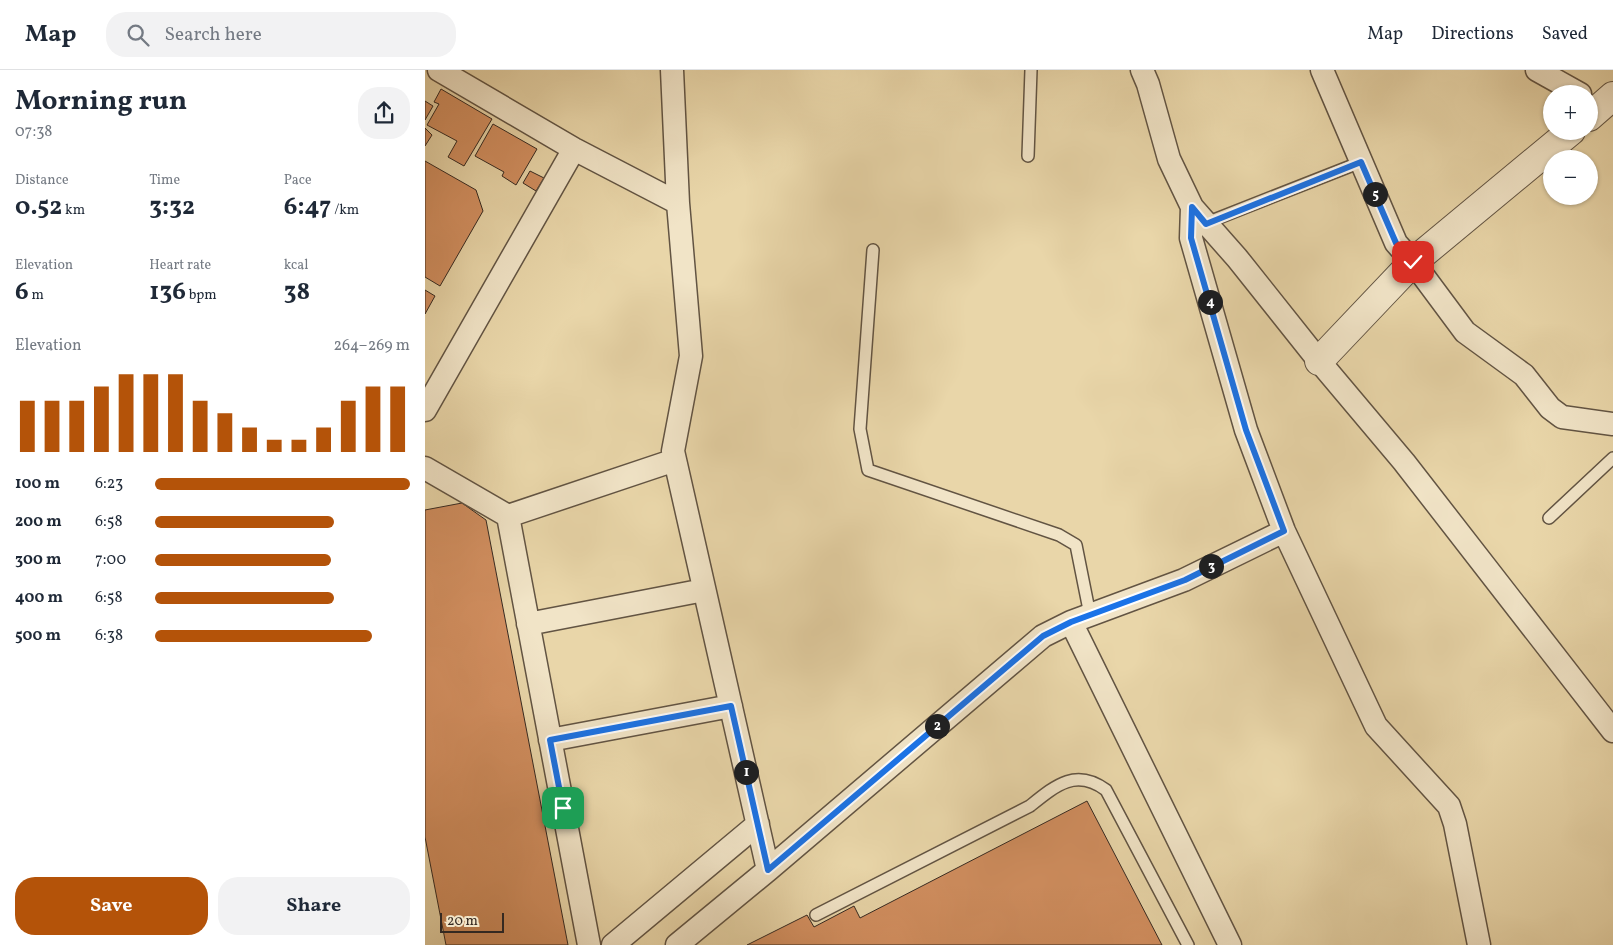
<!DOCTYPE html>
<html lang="en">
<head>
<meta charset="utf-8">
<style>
  body { margin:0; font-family:Vollkorn,serif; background:#f2f2f3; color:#1f2937; height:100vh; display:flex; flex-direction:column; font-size:19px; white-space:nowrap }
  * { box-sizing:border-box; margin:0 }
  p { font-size:16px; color:#747a83 }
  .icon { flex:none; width:28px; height:28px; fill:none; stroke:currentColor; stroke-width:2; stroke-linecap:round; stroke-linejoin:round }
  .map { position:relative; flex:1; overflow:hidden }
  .details { display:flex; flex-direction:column; background:#fff; width:425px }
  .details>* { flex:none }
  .buttons { position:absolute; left:1118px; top:15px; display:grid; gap:10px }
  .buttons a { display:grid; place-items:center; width:55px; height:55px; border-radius:50%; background:#fff; box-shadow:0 1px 4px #0004; font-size:25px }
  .scale { position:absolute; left:15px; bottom:12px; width:64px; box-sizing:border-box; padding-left:5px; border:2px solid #352921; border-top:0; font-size:14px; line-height:18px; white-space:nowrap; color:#352921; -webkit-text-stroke:4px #f1e4c7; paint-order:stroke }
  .pin { position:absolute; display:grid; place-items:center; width:42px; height:42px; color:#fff; margin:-21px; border-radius:10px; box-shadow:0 2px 8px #0006 }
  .km { position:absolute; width:25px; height:25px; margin:-12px; border-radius:50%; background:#222; color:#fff; font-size:14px; line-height:25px; text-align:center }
  .round { display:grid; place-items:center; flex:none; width:52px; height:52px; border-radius:20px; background:#f2f2f3 }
  .overview { display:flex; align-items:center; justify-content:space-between; height:85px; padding:0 15px }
  h1 { font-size:28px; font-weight:700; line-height:38px }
  .figures { display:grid; grid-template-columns:repeat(3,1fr); gap:8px; height:85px; padding:5px 15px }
  .figures div { display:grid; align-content:center }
  .figures b { font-size:25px; font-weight:700 }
  .figures small { font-size:14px; font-weight:400 }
  .figures p { font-size:14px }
  .chart { height:140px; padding:10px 15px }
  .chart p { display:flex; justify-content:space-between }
  .chart svg { width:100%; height:90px; margin-top:5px; stroke:#b45309; stroke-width:6 }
  .cta { display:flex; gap:10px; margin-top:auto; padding:10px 15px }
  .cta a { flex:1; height:58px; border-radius:20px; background:#b45309; color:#fff; font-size:20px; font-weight:700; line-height:58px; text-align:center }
  .cta a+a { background:#f2f2f3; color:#1f2937 }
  ul { padding:0 15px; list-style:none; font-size:16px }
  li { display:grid; grid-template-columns:80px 60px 1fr; align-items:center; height:38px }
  li i { height:12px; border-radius:6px; background:#b45309 }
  header { display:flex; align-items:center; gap:30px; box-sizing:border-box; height:70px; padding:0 25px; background:#fff; border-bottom:1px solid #e0e1e3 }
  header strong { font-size:24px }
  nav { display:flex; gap:28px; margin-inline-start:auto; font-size:18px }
  .search { width:350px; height:45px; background:#f2f2f3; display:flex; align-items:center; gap:12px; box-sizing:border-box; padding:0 18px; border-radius:20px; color:#747a83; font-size:19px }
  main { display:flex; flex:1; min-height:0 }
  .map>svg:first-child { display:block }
  .building { fill:#d28f60; stroke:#352921 }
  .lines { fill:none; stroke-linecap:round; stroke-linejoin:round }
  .service-casing { stroke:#625443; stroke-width:14 }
  .minor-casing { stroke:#625443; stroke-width:25 }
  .tertiary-casing { stroke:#625443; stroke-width:30 }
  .service { stroke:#f1e4c7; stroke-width:11 }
  .minor { stroke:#f1e4c7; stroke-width:22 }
  .tertiary { stroke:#f1e4c7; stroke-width:28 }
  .route-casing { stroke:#fff; stroke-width:10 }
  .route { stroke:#1a73e8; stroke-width:6 }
</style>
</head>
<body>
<header>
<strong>Map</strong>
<div class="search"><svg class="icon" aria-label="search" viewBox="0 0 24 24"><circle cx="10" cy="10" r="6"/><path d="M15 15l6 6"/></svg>Search here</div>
<nav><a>Map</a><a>Directions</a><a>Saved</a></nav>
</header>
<main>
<section class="details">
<div class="overview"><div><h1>Morning run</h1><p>07:38</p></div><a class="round"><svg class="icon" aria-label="share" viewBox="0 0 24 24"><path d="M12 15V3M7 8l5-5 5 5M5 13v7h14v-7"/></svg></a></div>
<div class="figures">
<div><p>Distance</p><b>0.52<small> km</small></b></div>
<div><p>Time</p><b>3:32</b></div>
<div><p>Pace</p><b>6:47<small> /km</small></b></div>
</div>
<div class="figures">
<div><p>Elevation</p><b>6<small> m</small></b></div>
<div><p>Heart rate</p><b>136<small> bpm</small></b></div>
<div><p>kcal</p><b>38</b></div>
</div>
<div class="chart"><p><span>Elevation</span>264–269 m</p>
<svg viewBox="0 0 160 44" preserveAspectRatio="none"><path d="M5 44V19M15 44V19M25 44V19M35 44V12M45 44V6M55 44V6M65 44V6M75 44V19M85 44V25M95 44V32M105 44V38M115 44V38M125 44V32M135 44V19M145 44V12M155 44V12"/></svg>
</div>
<ul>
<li><b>100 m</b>6:23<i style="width:100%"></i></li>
<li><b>200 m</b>6:58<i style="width:70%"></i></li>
<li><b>300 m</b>7:00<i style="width:69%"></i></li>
<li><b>400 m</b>6:58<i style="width:70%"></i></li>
<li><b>500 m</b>6:38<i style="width:85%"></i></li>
</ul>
<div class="cta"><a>Save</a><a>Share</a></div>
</section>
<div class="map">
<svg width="1188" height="875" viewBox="0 0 1188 875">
  <rect width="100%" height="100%" fill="#e9d6a9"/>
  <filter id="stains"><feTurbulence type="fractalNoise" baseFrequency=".004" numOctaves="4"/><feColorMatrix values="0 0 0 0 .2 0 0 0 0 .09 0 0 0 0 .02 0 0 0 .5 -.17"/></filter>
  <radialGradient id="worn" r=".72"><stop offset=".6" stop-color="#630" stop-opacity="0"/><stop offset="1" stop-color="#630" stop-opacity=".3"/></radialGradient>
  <!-- building -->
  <path class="building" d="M 16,19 L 67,49 L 39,96 L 23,87 L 32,71 L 2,55 L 14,34 L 9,32 Z
    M 0,31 L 8,36 L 0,50 Z
    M 68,54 L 112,79 L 91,115 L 77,106 L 79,102 L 50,86 Z
    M 0,58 L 7,65 L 0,76 Z
    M 0,91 L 51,120 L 58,141 L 15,216 L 0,207 Z
    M 105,101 L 119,108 L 111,121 L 98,113 Z
    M 0,220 L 10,226 L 0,244 Z
    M 37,433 L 61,450 L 143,875 L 21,875 L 0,767 L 0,440 Z
    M 662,731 L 737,875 L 322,875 L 382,845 L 389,857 L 429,836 L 435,848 Z"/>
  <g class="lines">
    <!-- service casing -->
    <g class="service-casing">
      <path id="service" d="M 603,86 L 606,0
        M 781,153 L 936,92
        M 448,180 L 435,359 L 443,400 L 634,465 L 651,475 L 665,545
        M 1124,448 L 1188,388
        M 391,845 L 605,736 C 631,715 651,698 681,720 L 763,875"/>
    </g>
    <!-- minor casing -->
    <g class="minor-casing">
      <path id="minor" d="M 14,0 L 149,79 L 253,133
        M 247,0 L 253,133 L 266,286 L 248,381 L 343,800
        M 717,0 L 723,14 L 744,89 L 767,137 L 812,188 L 894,291 L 979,392 L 1188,661
        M 897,0 L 971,173 L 988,192 L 1040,262 L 1099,305 L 1125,338 L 1137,347 L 1188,354
        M 1112,0 L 1155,24
        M 767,137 L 766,168 L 821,360 L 859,461 L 951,656 L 1024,736 L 1030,754 L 1054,875
        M 0,340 L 149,79
        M 0,398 L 83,446 L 164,875
        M 83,446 L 250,390
        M 646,552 L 805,875
        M 103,554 L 279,520
        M 125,670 L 306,636
        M 188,875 L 333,754
        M 252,875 L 343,800 L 618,566 L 646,552 L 759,510 L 859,461"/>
    </g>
    <!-- tertiary casing -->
    <g class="tertiary-casing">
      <path id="tertiary" d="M 1164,47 L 1188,26
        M 894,291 L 988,192 L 1146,61"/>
    </g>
    <!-- service -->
    <use href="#service" class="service"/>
    <!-- minor -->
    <use href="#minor" class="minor"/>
    <!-- tertiary -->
    <use href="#tertiary" class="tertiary"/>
  </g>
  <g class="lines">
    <!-- route casing -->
    <g class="route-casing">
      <path id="route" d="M 138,738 L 125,670 L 306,636 L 343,800 L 618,566 L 646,552 L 760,510 L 859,461 L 821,360 L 766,168 L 767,137 L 781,154 L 936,92 L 971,173 L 988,192"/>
    </g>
    <!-- route -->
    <use href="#route" class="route"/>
  </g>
  <rect width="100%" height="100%" filter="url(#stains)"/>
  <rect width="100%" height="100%" fill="url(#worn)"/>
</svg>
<div class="buttons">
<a>+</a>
<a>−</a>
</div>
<div class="scale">20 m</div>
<div class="pin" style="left:138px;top:738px;background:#1e9e55"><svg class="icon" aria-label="arrive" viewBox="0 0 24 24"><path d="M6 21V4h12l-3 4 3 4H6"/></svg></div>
<div class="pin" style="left:988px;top:192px;background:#d93025"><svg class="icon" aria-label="check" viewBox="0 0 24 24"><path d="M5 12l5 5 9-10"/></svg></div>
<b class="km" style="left:321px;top:702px">1</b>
<b class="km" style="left:512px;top:656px">2</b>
<b class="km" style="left:786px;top:496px">3</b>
<b class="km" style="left:785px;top:232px">4</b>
<b class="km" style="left:950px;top:124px">5</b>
</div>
</main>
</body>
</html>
